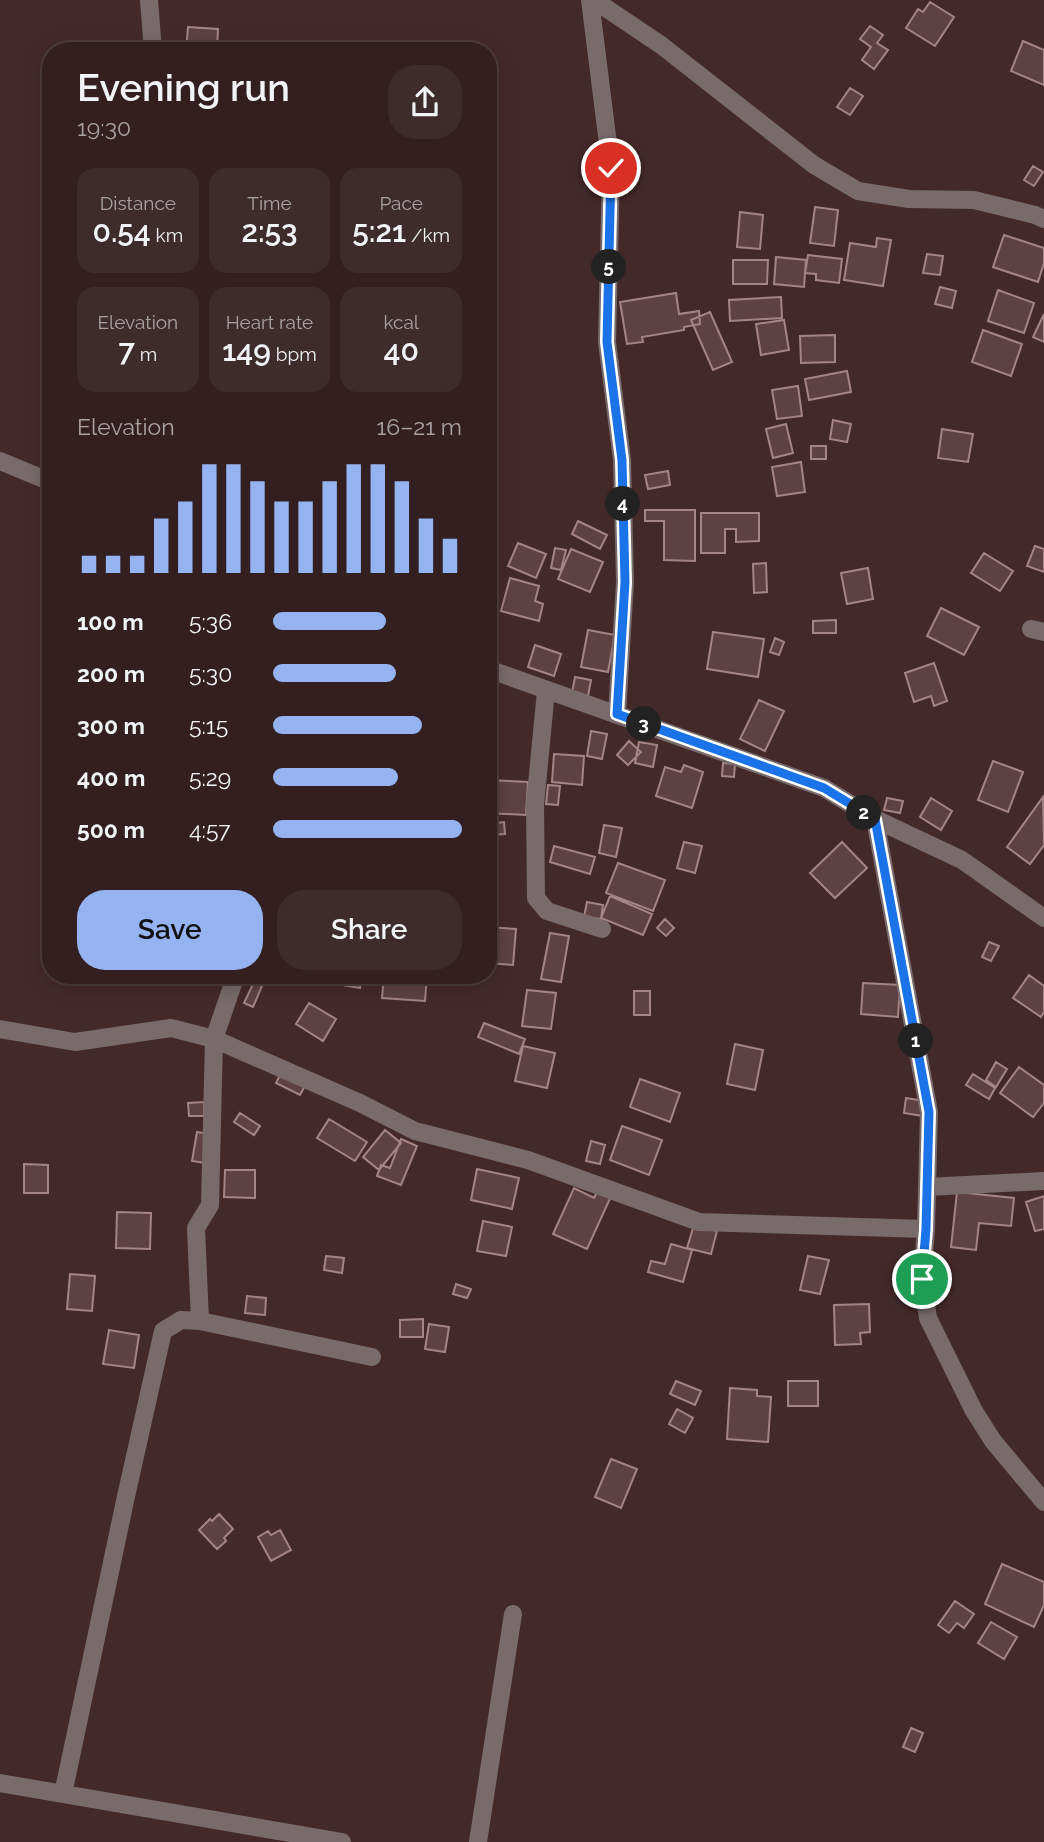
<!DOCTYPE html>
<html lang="en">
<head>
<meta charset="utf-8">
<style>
  body { margin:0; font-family:Raleway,sans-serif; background:#3e2c2d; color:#f1f3f6; height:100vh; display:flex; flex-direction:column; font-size:26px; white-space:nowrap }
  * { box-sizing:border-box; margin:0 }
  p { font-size:23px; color:#a9a2a5 }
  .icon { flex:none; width:38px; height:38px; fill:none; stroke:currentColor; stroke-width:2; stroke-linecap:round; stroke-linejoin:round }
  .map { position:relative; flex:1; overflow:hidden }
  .panel { position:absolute; left:42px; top:42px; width:455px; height:942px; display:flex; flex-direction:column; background:#331f20; border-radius:28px; box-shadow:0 4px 18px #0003,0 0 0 2px #4e3d3e }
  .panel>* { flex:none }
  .pin { position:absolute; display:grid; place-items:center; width:60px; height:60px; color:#fff; margin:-30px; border:4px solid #fff; border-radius:50%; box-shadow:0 2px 7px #0007 }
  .km { position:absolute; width:35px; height:35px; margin:-18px; border-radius:50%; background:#222; color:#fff; font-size:19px; line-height:35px; text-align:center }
  .round { display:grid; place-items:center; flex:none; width:74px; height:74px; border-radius:28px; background:#3e2c2d }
  .head { display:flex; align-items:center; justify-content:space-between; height:119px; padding:0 35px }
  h1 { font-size:38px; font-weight:600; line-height:52px }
  .stats { display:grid; grid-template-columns:repeat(3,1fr); gap:10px; height:119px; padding:7px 35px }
  .stats div { display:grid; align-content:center; border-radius:18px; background:#3e2c2d; text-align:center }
  .stats b { font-size:30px; font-weight:600 }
  .stats small { font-size:19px; font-weight:400 }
  .stats p { font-size:19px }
  .chart { height:196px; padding:14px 35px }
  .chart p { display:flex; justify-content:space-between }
  .chart svg { width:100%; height:126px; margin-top:7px; stroke:#95b2f1; stroke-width:6 }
  .primary-button { display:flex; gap:14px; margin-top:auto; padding:14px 35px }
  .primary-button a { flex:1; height:80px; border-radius:28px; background:#95b2f1; color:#111; font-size:28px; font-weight:600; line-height:80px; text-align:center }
  .primary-button a+a { background:#3e2c2d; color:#f1f3f6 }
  ul { padding:0 35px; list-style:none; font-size:23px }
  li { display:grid; grid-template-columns:112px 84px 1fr; align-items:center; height:52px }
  li i { height:18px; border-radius:9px; background:#95b2f1 }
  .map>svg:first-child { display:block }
  .building { fill:#5e4143; stroke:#a58486; stroke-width:2 }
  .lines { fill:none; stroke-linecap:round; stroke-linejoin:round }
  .minor { stroke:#796b6c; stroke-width:18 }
  .route-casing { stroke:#fff; stroke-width:14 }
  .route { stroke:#1a73e8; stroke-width:9 }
</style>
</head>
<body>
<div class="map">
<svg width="1044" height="1842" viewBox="0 0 1044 1842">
  <rect width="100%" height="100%" fill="#44292b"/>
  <!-- building -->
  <path class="building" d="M 930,2 L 954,17 L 935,46 L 906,28 L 918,9 L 923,12 Z
    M 870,26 L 883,35 L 877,43 L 888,50 L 874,69 L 862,60 L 871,47 L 860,39 Z
    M 188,27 L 218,29 L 217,51 L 186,51 Z
    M 1023,41 L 1044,50 L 1044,85 L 1011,71 Z
    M 850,88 L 863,96 L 850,115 L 837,107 Z
    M 1033,166 L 1043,172 L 1034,186 L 1024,180 Z
    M 815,207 L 838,210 L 834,246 L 810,243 Z
    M 740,212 L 763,215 L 760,249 L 737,247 Z
    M 1004,235 L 1044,248 L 1044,263 L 1038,282 L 993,267 Z
    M 877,238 L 891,240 L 883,286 L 844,280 L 850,243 L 876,247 Z
    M 927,254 L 943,256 L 940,275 L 923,273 Z
    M 808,255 L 842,259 L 839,283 L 816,280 L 816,274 L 805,273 Z
    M 776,257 L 806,260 L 804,287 L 774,284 Z
    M 733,260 L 768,260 L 767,284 L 733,284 Z
    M 940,287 L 956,291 L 952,308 L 935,304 Z
    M 998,290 L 1034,303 L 1024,333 L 988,321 Z
    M 676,293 L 679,314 L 699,311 L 700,324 L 684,327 L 684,330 L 642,337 L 643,342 L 627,344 L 620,302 Z
    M 781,297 L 782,318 L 730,321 L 729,300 Z
    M 710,312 L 732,362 L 713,370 L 691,320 Z
    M 1044,314 L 1044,342 L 1033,337 Z
    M 784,320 L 789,350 L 761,355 L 756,324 Z
    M 983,330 L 1022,344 L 1011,376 L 972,362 Z
    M 835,335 L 835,362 L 801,363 L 800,336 Z
    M 847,371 L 851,392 L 809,400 L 805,379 Z
    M 798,386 L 802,416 L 777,419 L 772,390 Z
    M 833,420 L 851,424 L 847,442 L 830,439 Z
    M 786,424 L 793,453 L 773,458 L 766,429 Z
    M 942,429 L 973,434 L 968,462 L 938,458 Z
    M 811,446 L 826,446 L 826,459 L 811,459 Z
    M 801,462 L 805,492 L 777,496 L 772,467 Z
    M 668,471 L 670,485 L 648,489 L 645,475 Z
    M 645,510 L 695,510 L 695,561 L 664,560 L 664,521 L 645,521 Z
    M 701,513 L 759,513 L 759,541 L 736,542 L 736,529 L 725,529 L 725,553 L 701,553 Z
    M 578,521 L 607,535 L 600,549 L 572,534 Z
    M 518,543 L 546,554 L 536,578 L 508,566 Z
    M 1035,546 L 1044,549 L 1044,572 L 1027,566 Z
    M 555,548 L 566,550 L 561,570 L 551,568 Z
    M 571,549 L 603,562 L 590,592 L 558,579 Z
    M 984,553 L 1013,571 L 1000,591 L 971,573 Z
    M 766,563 L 767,592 L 754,593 L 753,564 Z
    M 868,568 L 873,599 L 847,604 L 841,573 Z
    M 510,578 L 539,586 L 535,601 L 543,604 L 539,621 L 501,611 Z
    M 941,608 L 979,627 L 964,655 L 927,636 Z
    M 836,620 L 836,633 L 813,633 L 813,621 Z
    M 588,630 L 615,635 L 608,672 L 581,667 Z
    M 713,632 L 764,639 L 758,677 L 707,669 Z
    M 775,638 L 784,642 L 779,655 L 770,652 Z
    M 535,645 L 561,654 L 554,676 L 528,667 Z
    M 934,663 L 947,701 L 934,706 L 931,696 L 914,702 L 905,673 Z
    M 575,677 L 591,680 L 588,696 L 572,693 Z
    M 759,700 L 784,711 L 765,751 L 740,739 Z
    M 591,731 L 607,734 L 602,759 L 587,756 Z
    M 629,741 L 641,752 L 628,765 L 617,755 Z
    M 639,742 L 657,745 L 653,767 L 635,763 Z
    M 554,754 L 584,756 L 582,785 L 552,782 Z
    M 993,761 L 1023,772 L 1008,812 L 978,800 Z
    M 723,763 L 735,764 L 734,777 L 722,776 Z
    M 684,765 L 703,772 L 692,808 L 656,796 L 665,767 L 681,772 Z
    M 488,780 L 528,782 L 526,815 L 488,813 Z
    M 548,785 L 560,786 L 558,805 L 546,804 Z
    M 1043,797 L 1044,845 L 1030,864 L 1007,847 Z
    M 887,798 L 903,801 L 900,813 L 884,810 Z
    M 931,798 L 952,811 L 941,830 L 920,817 Z
    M 504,822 L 505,834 L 488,835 L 488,824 Z
    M 604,825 L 622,828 L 616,857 L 599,853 Z
    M 684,842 L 702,846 L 695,873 L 677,868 Z
    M 842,842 L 867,868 L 835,898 L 810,873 Z
    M 554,846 L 595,857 L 590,874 L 550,862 Z
    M 618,863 L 665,880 L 653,911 L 606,893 Z
    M 610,896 L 652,914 L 643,935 L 601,918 Z
    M 587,902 L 603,905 L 601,919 L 584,917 Z
    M 665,919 L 674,928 L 666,936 L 657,928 Z
    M 488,927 L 516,929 L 513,965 L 488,963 Z
    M 550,933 L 569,936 L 561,982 L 541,979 Z
    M 989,942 L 999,946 L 991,961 L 982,957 Z
    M 332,975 L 362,975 L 360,988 L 331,983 Z
    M 384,975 L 427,975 L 425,1001 L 382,998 Z
    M 1029,975 L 1044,986 L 1044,1012 L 1041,1017 L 1013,998 Z
    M 254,982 L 262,986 L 253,1007 L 244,1003 Z
    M 863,983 L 900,985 L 898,1017 L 861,1014 Z
    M 527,990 L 556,993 L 551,1029 L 522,1026 Z
    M 634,991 L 650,991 L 650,1015 L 634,1015 Z
    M 309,1003 L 336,1019 L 323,1041 L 296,1024 Z
    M 484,1023 L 525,1039 L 519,1054 L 478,1037 Z
    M 735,1044 L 763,1050 L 755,1090 L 727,1084 Z
    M 523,1046 L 555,1053 L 547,1088 L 515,1081 Z
    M 996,1062 L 1007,1069 L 996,1087 L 986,1080 Z
    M 1019,1067 L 1044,1085 L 1044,1103 L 1033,1117 L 1000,1093 Z
    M 282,1071 L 306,1084 L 300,1095 L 276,1083 Z
    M 973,1074 L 995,1088 L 989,1099 L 966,1085 Z
    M 640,1079 L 680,1093 L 670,1122 L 630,1107 Z
    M 906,1098 L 931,1102 L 929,1117 L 904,1113 Z
    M 204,1102 L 204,1116 L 189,1116 L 188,1103 Z
    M 240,1113 L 260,1126 L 254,1135 L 234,1122 Z
    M 329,1119 L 367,1142 L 355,1161 L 317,1138 Z
    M 622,1126 L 662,1140 L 649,1175 L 610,1160 Z
    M 385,1130 L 401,1143 L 379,1170 L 363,1157 Z
    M 197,1132 L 217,1135 L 212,1164 L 192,1161 Z
    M 401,1139 L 417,1146 L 401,1185 L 377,1176 L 381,1165 L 390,1168 Z
    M 591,1141 L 605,1145 L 600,1164 L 586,1161 Z
    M 24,1164 L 48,1165 L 48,1193 L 24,1193 Z
    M 477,1169 L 519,1178 L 512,1209 L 471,1200 Z
    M 225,1170 L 255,1170 L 255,1198 L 224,1197 Z
    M 600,1186 L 613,1192 L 587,1249 L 553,1234 L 574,1188 L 594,1198 Z
    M 957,1192 L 1014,1198 L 1011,1226 L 979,1223 L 976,1250 L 951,1247 Z
    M 1044,1196 L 1044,1229 L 1035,1231 L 1026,1202 Z
    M 117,1212 L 151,1213 L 150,1249 L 116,1248 Z
    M 483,1221 L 512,1227 L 506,1256 L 477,1251 Z
    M 694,1225 L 717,1231 L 711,1254 L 687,1248 Z
    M 671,1244 L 692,1250 L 683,1282 L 648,1272 L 651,1261 L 665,1264 Z
    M 326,1256 L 344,1258 L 342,1273 L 324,1270 Z
    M 808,1256 L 829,1260 L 820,1294 L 800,1290 Z
    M 70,1274 L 95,1276 L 92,1311 L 67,1309 Z
    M 456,1284 L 471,1289 L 467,1298 L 453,1294 Z
    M 247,1296 L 266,1298 L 265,1315 L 245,1313 Z
    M 869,1304 L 870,1332 L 860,1333 L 861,1344 L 835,1345 L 834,1305 Z
    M 423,1319 L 423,1337 L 400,1337 L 400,1320 Z
    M 429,1324 L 449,1327 L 445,1352 L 425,1349 Z
    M 109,1330 L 139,1335 L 134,1368 L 103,1364 Z
    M 676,1381 L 701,1391 L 695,1405 L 670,1394 Z
    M 788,1381 L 818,1381 L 818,1406 L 788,1406 Z
    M 730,1388 L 757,1390 L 757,1396 L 771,1397 L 768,1442 L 727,1439 Z
    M 677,1409 L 693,1418 L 685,1433 L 669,1424 Z
    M 611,1459 L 637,1469 L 621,1508 L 595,1497 Z
    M 219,1514 L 233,1529 L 224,1538 L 226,1541 L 217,1549 L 199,1530 L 210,1519 L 212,1521 Z
    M 280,1530 L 291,1550 L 271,1561 L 258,1537 L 268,1531 L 271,1535 Z
    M 1002,1564 L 1044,1582 L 1044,1605 L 1034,1627 L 985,1604 Z
    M 955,1601 L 974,1614 L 964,1628 L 957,1623 L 949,1633 L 938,1625 Z
    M 991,1622 L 1017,1637 L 1004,1659 L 978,1643 Z
    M 911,1728 L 923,1733 L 915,1752 L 903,1747 Z"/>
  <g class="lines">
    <!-- minor -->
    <path class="minor" d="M 149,0 L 153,51
      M 590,0 L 611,168 L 607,342 L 622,460 L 625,582 L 617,714
      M 594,0 L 661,45 L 814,165 L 858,191 L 909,199 L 974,200 L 1035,215 L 1044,219
      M 0,461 L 51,482
      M 1031,629 L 1044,632
      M 488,669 L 824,788 L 875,819 L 962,860 L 1044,918
      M 546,691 L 535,805 L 536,898 L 547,911 L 602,929
      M 875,819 L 929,1112 L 926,1229 L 922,1279 L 928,1318 L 974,1411 L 993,1441 L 1044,1502
      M 236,975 L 214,1039 L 210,1205 L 196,1228 L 200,1321 L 372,1357
      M 0,1029 L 75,1042 L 171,1028 L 214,1039 L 360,1103 L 415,1131 L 528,1160 L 699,1222 L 926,1229
      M 927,1187 L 1044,1181
      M 0,1783 L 342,1842
      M 63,1794 L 125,1501 L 163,1331 L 181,1320 L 200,1321
      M 478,1842 L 513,1614"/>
  </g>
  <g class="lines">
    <!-- route casing -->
    <g class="route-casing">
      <path id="route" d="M 611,168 L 607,342 L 622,460 L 625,582 L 617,714 L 824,788 L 875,819 L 929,1112 L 926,1229 L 922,1279"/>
    </g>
    <!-- route -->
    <use href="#route" class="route"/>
  </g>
</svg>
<div class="pin" style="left:922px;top:1279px;background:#1e9e55"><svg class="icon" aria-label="arrive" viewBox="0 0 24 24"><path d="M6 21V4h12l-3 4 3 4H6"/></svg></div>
<div class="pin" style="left:611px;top:168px;background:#d93025"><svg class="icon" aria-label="check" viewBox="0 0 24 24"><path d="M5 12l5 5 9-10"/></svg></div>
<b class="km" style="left:916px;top:1041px">1</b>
<b class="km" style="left:864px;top:813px">2</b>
<b class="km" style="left:644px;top:724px">3</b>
<b class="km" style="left:623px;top:504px">4</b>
<b class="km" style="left:609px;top:267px">5</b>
<section class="panel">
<div class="head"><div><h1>Evening run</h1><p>19:30</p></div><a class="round"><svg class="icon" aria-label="share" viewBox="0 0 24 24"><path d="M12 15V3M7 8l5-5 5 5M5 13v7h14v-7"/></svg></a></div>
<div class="stats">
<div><p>Distance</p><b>0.54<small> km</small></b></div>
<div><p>Time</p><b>2:53</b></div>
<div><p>Pace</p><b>5:21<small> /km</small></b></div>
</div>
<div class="stats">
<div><p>Elevation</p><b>7<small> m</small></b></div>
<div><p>Heart rate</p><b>149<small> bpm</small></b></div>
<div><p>kcal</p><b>40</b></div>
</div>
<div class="chart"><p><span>Elevation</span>16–21 m</p>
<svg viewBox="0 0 160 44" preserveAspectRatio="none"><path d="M5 44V38M15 44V38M25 44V38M35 44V25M45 44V19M55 44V6M65 44V6M75 44V12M85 44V19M95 44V19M105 44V12M115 44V6M125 44V6M135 44V12M145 44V25M155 44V32"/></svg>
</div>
<ul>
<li><b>100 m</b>5:36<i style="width:60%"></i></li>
<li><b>200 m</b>5:30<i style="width:65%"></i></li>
<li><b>300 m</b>5:15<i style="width:79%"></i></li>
<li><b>400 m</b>5:29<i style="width:66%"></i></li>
<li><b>500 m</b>4:57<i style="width:100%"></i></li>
</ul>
<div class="primary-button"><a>Save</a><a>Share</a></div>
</section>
</div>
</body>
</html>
